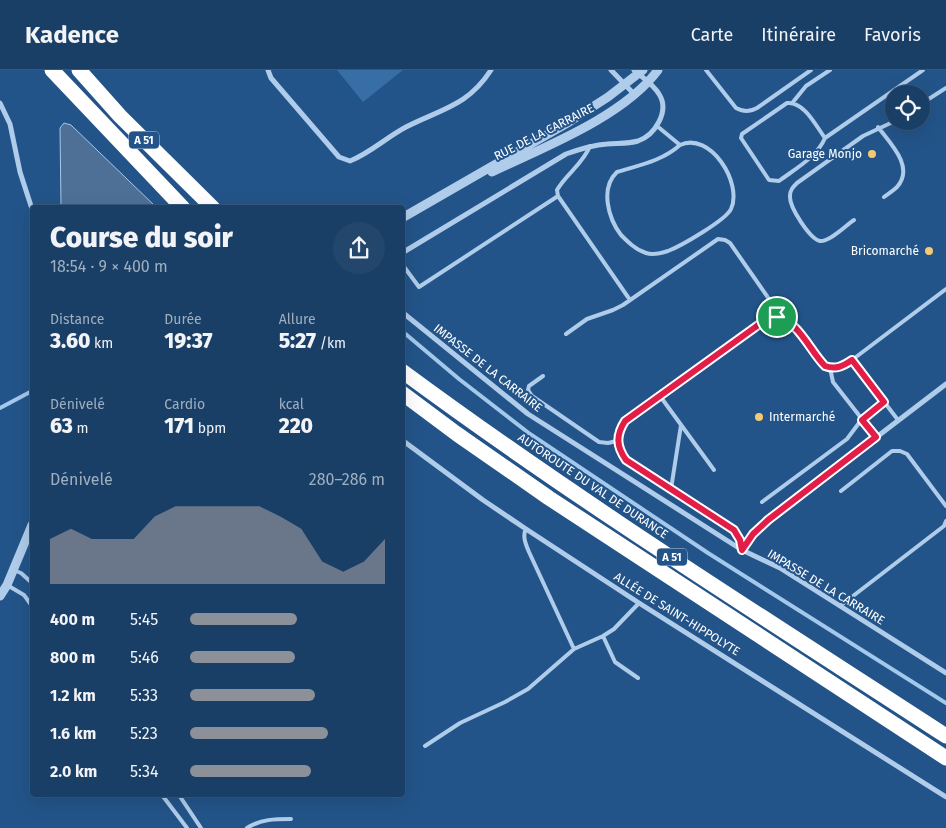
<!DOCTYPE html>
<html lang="fr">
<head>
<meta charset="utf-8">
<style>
  body { margin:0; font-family:"Fira Sans",sans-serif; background:#23466d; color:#f1f3f6; height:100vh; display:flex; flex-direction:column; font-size:19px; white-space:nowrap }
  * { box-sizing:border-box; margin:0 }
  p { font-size:16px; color:#9fafc0 }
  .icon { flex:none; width:28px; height:28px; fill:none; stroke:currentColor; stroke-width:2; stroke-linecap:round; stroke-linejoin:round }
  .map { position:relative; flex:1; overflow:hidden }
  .panel { position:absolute; left:30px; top:135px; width:375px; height:592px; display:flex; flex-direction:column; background:#1a3f67; border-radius:5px; box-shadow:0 5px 20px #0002,0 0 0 1px #38587b }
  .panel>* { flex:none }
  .buttons { position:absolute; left:885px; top:15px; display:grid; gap:10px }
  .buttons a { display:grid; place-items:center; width:45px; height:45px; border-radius:50%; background:#1a3f67; box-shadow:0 5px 20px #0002,0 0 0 1px #38587b; font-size:25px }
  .pin { position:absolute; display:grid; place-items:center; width:42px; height:42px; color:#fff; margin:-21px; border:2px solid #fff; border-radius:50%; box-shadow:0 1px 5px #0007 }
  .round { display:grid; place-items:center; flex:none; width:52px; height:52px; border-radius:26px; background:#23466d }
  .summary { display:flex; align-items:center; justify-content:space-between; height:85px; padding:0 20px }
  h1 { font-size:28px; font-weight:800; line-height:38px }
  .figures { display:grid; grid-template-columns:repeat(3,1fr); gap:8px; height:85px; padding:5px 20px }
  .figures div { display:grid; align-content:center }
  .figures b { font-size:21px; font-weight:800 }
  .figures small { font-size:14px; font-weight:400 }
  .figures p { font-size:14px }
  .chart { height:140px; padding:10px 20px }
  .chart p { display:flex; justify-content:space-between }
  .chart svg { width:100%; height:90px; margin-top:5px; fill:#8c9099; opacity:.7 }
  ul { padding:0 20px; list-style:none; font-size:16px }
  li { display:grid; grid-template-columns:80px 60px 1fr; align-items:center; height:38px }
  li i { height:12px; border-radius:6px; background:#8c9099 }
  header { display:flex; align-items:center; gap:30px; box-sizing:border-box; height:70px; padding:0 25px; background:#1a3f67; border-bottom:1px solid #38587b }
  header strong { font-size:24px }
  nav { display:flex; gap:28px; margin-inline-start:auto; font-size:18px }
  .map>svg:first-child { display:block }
  .green { fill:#376ea6 }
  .water { fill:#4e7096; stroke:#a3c8eb }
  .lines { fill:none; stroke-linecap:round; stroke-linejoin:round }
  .stream { stroke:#a3c8eb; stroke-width:4 }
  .service { stroke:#afccea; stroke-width:4 }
  .minor { stroke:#afccea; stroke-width:5 }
  .tertiary { stroke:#afccea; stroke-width:9 }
  .motorway { stroke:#fff; stroke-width:15 }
  .route-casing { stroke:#fff; stroke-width:10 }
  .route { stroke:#e11d48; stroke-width:6 }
  .poi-dot { fill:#f5c972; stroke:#235489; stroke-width:2 }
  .labels { text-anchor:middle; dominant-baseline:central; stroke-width:4; stroke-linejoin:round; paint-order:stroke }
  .shield { fill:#235489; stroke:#bdccdc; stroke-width:1 }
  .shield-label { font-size:11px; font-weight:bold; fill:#fff }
  .street-label { font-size:12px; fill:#fff; stroke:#235489 }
  .poi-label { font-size:12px; fill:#fff; stroke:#235489; text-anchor:end }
</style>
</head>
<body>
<header>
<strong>Kadence</strong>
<nav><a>Carte</a><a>Itinéraire</a><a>Favoris</a></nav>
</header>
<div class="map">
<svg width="946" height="758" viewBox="0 0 946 758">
  <rect width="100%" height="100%" fill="#235489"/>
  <!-- green -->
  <path class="green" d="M 337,0 L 403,0 L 363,32 Z"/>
  <!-- water -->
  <path class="water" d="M 64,53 L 71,55 L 156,137 L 61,137 L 60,58 Z"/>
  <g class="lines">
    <!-- stream -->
    <path class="stream" d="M 402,261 L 459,309 L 530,364 L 708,483 L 946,633
      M 0,338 L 32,321"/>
    <!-- service -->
    <path class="service" d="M 706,0 L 736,38 C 744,42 749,42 757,38 L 811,0
      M 793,32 L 806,16 L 830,0
      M 921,34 L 946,18
      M 657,56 L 680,75 C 662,91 640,95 617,102 C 600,118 608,148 621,165 C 628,172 636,180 646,183 C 652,185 662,183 668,181 C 681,176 726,150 731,139 C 743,113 710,61 680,75
      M 878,57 C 890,73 915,97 897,117 C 893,121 888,124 884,127
      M 825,68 C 816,56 804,31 787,33 L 742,64 L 741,68 L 769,110 L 779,111 C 795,99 817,87 825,68 L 923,0
      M 590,76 C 583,94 566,104 557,120 L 558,126 L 630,230
      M 854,150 C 846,155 830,172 820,171 C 810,169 789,137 790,126 C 790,120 793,117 797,113 L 863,66 L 895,51
      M 402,194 L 419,217 L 558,126
      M 566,264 L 587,249 L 613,240 L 623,235 L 718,169 L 725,170 L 730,173 L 769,229 L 777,247
      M 852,290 L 898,350
      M 830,298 L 833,312 L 876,367
      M 543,306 L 529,316 L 528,320 L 532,326 L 599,372 L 608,373 L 617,371
      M 660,326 L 714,400
      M 671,419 L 681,355
      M 841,421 L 892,381 L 900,381 L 907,384 L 946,436
      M 762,432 L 847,369 L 862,349 L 884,332
      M 526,459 C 522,466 526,475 529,482 L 574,579
      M 742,479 L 740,470 L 734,460 L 626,390 C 616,376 616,365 625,351 L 768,248 C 799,241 811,294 830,298 C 839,299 845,295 852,290 L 946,219
      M 13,500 L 21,503 L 32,513
      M 7,515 L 24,525 L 32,536
      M 840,536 L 944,456 L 946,451
      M 603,566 L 615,592 L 638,608
      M 425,676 L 460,653 L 505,632 L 528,619 L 574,579 L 603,566 L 614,559 L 639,533
      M 162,725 L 187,758
      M 179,725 L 201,758
      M 247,758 C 261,749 275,749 291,749"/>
    <!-- minor -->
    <path class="minor" d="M 268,0 L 271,8 L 339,87 L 350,91 C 370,83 387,67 406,57 C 441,39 468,36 491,0
      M 611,0 L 634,24
      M 0,33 L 10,54 L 20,102 L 32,139
      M 402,183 L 566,84 C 580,79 592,75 607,74 C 617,73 628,74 638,71 C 655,65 670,41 659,24 C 654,15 642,7 634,0
      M 402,242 L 528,344 L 742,480 L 780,498 L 946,603
      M 402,370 L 483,430 L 526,459 L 639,533 L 946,727
      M 742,480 L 753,464 L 768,450 L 946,314"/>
    <!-- tertiary -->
    <path class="tertiary" d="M 492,102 C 544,77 623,47 658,0
      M 402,148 L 569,52 L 608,27 L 643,0
      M 0,526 L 7,515 L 32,455"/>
    <!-- motorway -->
    <path class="motorway" d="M 52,0 L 183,138
      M 79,0 L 120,46 L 213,138
      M 402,301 C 578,431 763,547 946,666
      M 402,323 L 457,364 L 549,428 L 946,688"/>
  </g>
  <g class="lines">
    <!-- route casing -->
    <g class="route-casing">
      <path id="route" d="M 773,246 C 798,249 809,280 825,296 C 836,300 843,296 852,290 L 884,332 L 862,350 L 876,367 L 768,450 L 753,464 L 742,480 L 740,470 L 734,460 L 626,390 C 616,376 616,365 625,351 L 768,248 Z"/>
    </g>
    <!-- route -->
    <use href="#route" class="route"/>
  </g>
  <!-- markers -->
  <g class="poi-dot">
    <circle cx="872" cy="84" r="5"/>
    <circle cx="929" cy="181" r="5"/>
    <circle cx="759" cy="347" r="5"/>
  </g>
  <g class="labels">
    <!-- shield labels -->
    <g class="shield">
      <rect x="129" y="61.5" width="30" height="17" rx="4"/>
      <rect x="657" y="478.5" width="30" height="17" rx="4"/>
    </g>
    <g class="shield-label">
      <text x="144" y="70">A 51</text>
      <text x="672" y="487">A 51</text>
    </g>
    <!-- street labels -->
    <g class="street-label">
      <text transform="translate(544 62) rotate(-27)">RUE DE LA CARRAIRE</text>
      <text transform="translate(488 298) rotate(38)">IMPASSE DE LA CARRAIRE</text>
      <text transform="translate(593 416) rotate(34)">AUTOROUTE DU VAL DE DURANCE</text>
      <text transform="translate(826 517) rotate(31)">IMPASSE DE LA CARRAIRE</text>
      <text transform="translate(677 544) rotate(32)">ALLÉE DE SAINT-HIPPOLYTE</text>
    </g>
    <!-- poi labels -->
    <g class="poi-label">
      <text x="862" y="84">Garage Monjo</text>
      <text x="919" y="181">Bricomarché</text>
      <text x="769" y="347" text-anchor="start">Intermarché</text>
    </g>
  </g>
</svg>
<div class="buttons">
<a><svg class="icon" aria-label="locate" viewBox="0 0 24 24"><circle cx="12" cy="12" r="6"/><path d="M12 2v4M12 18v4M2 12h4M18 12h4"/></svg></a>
</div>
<div class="pin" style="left:777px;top:247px;background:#1e9e55"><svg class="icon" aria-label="arrive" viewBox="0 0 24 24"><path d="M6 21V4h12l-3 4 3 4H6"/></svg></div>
<section class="panel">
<div class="summary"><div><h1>Course du soir</h1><p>18:54 · 9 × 400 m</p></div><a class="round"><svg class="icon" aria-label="share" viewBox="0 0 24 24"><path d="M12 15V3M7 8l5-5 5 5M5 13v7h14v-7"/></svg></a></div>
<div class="figures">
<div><p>Distance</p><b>3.60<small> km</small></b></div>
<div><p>Durée</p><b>19:37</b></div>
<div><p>Allure</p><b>5:27<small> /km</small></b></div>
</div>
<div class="figures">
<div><p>Dénivelé</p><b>63<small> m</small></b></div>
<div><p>Cardio</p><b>171<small> bpm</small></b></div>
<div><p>kcal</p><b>220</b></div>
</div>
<div class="chart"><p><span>Dénivelé</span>280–286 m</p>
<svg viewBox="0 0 160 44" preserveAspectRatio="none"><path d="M0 44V22L10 17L20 22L30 22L40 22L50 11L60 6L70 6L80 6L90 6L100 6L110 11L120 17L130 33L140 38L150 33L160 22V44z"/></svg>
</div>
<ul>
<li><b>400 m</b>5:45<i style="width:55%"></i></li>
<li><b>800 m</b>5:46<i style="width:54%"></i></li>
<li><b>1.2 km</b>5:33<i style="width:64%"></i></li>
<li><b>1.6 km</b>5:23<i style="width:71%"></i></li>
<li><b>2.0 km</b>5:34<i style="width:62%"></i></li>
</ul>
</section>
</div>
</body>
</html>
